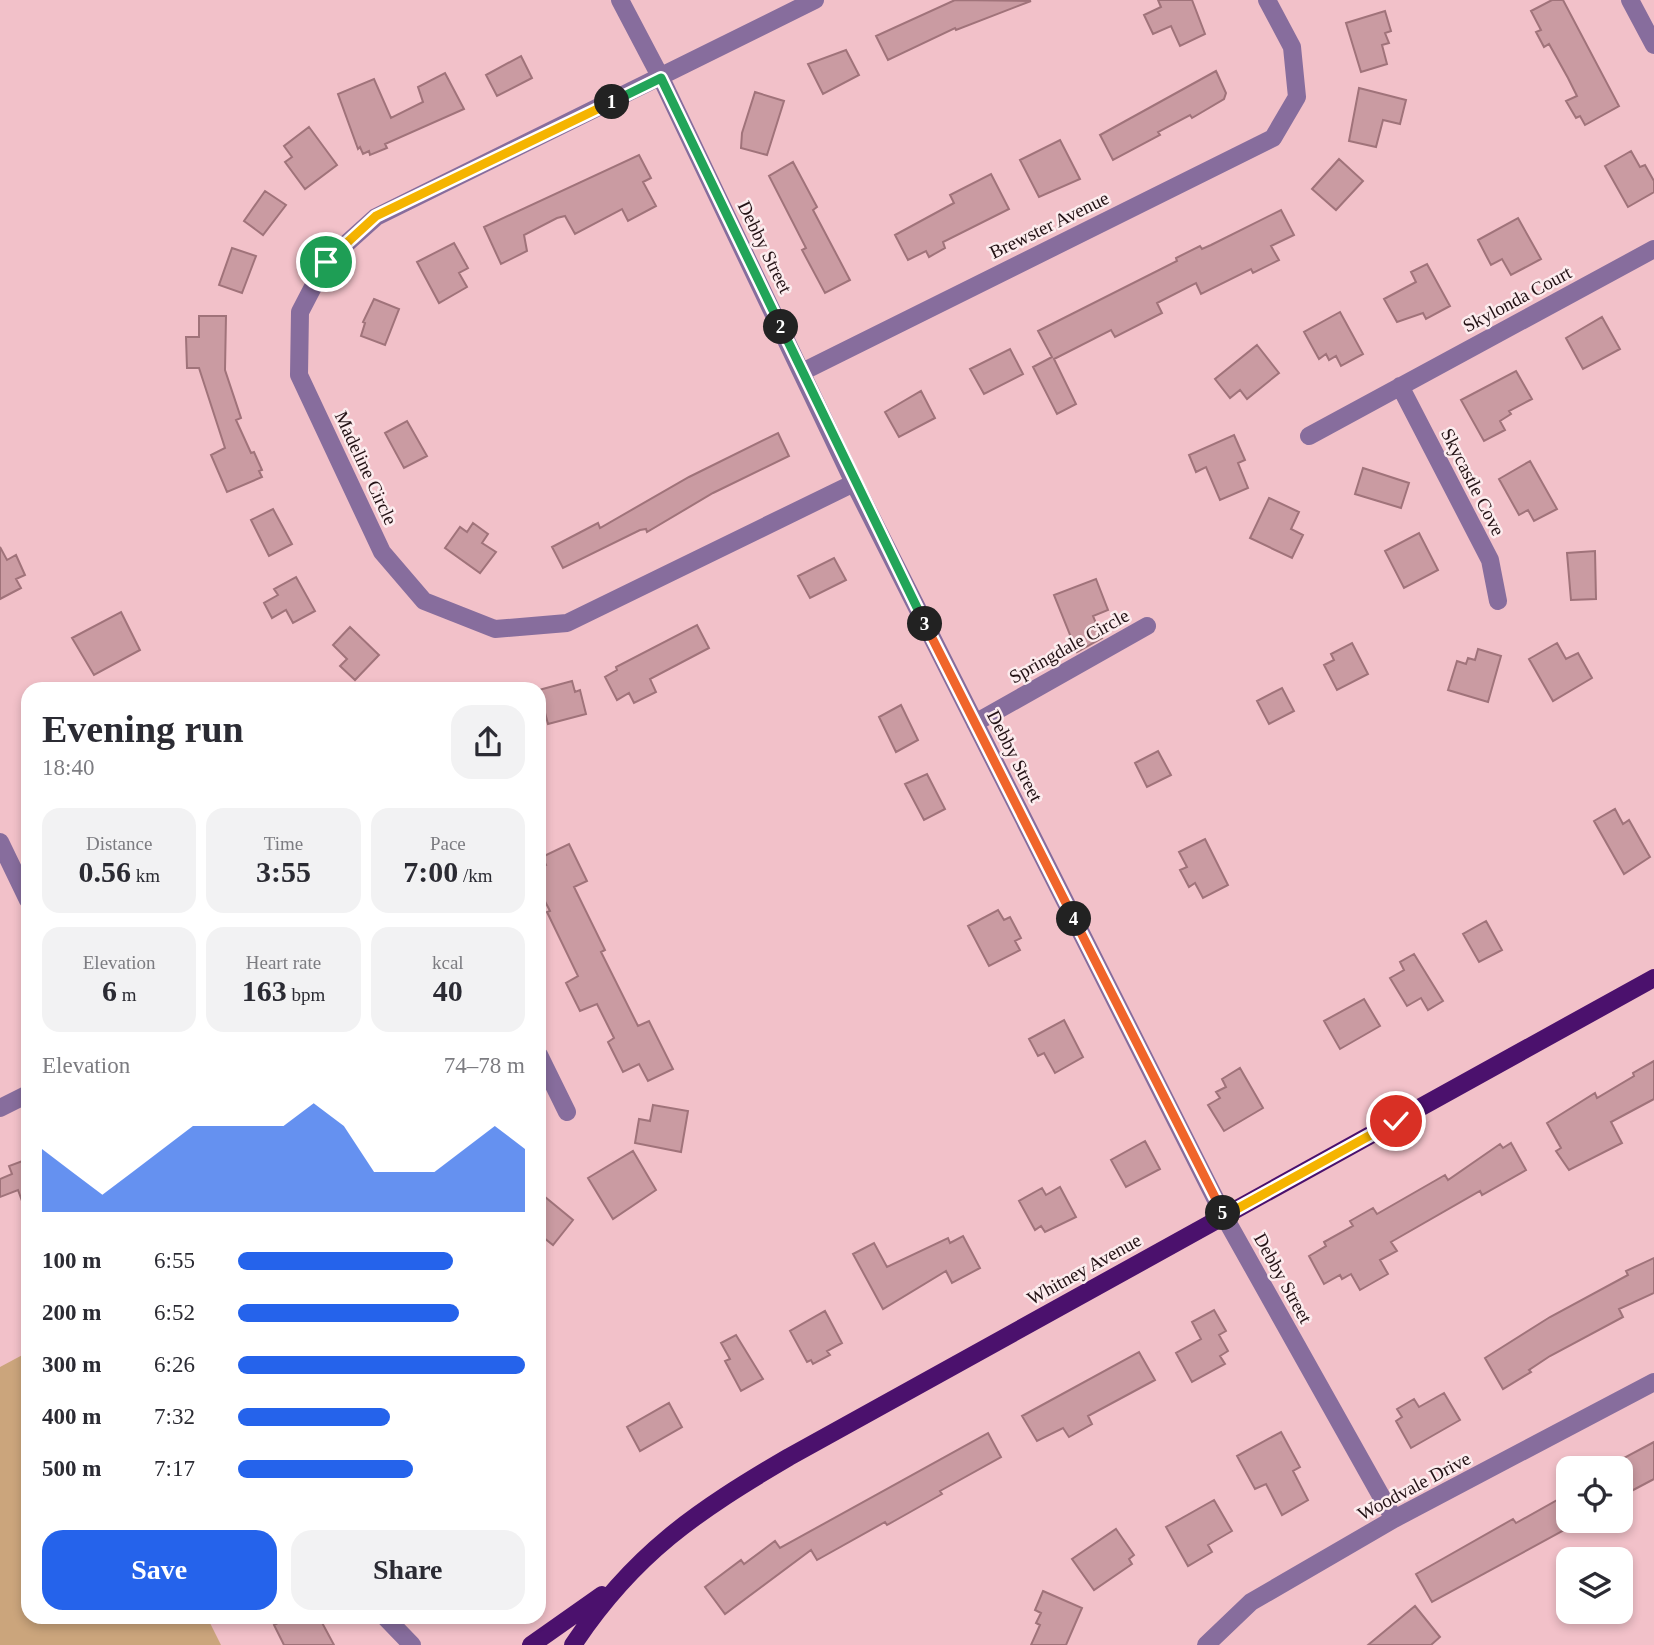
<!DOCTYPE html>
<html lang="en">
<head>
<meta charset="utf-8">
<style>
  body { margin:0; font-family:Georgia,serif; background:#f2f2f3; color:#2b2b33; height:100vh; display:flex; flex-direction:column; font-size:26px; white-space:nowrap }
  * { box-sizing:border-box; margin:0 }
  p { font-size:23px; color:#7c7c81 }
  .icon { flex:none; width:38px; height:38px; fill:none; stroke:currentColor; stroke-width:2; stroke-linecap:round; stroke-linejoin:round }
  .map { position:relative; flex:1; overflow:hidden }
  .drawer { position:absolute; left:21px; top:682px; width:525px; height:942px; display:flex; flex-direction:column; background:#fff; border-radius:21px; box-shadow:0 4px 10px #0003 }
  .drawer>* { flex:none }
  .buttons { position:absolute; left:1556px; top:1456px; display:grid; gap:14px }
  .buttons a { display:grid; place-items:center; width:77px; height:77px; border-radius:14px; background:#fff; box-shadow:0 4px 10px #0003; font-size:35px }
  .pin { position:absolute; display:grid; place-items:center; width:60px; height:60px; color:#fff; margin:-30px; border:4px solid #fff; border-radius:50%; box-shadow:0 2px 7px #0007 }
  .km { position:absolute; width:35px; height:35px; margin:-18px; border-radius:50%; background:#222; color:#fff; font-size:19px; line-height:35px; text-align:center }
  .round { display:grid; place-items:center; flex:none; width:74px; height:74px; border-radius:21px; background:#f2f2f3 }
  .headline { display:flex; align-items:center; justify-content:space-between; height:119px; padding:0 21px }
  h1 { font-size:38px; font-weight:700; line-height:52px }
  .stats { display:grid; grid-template-columns:repeat(3,1fr); gap:10px; height:119px; padding:7px 21px }
  .stats div { display:grid; align-content:center; border-radius:18px; background:#f2f2f3; text-align:center }
  .stats b { font-size:30px; font-weight:700 }
  .stats small { font-size:19px; font-weight:400 }
  .stats p { font-size:19px }
  .chart { height:196px; padding:14px 21px }
  .chart p { display:flex; justify-content:space-between }
  .chart svg { width:100%; height:126px; margin-top:7px; fill:#2563eb; opacity:.7 }
  .primary-button { display:flex; gap:14px; margin-top:auto; padding:14px 21px }
  .primary-button a { flex:1; height:80px; border-radius:21px; background:#2563eb; color:#fff; font-size:28px; font-weight:700; line-height:80px; text-align:center }
  .primary-button a+a { background:#f2f2f3; color:#2b2b33 }
  ul { padding:0 21px; list-style:none; font-size:23px }
  li { display:grid; grid-template-columns:112px 84px 1fr; align-items:center; height:52px }
  li i { height:18px; border-radius:9px; background:#2563eb }
  .map>svg:first-child { display:block }
  .green { fill:#cba57c }
  .building { fill:#ca9ba2; stroke:#a0737a; stroke-width:2 }
  .lines { fill:none; stroke-linecap:round; stroke-linejoin:round }
  .minor { stroke:#876d9d; stroke-width:18 }
  .major { stroke:#4b116d; stroke-width:18 }
  .split-1-casing { stroke:#fff; stroke-width:14 }
  .split-2-casing { stroke:#fff; stroke-width:14 }
  .split-3-casing { stroke:#fff; stroke-width:14 }
  .split-4-casing { stroke:#fff; stroke-width:14 }
  .split-5-casing { stroke:#fff; stroke-width:14 }
  .split-6-casing { stroke:#fff; stroke-width:14 }
  .split-1 { stroke:#f5b400; stroke-width:9 }
  .split-2 { stroke:#22a559; stroke-width:9 }
  .split-3 { stroke:#22a559; stroke-width:9 }
  .split-4 { stroke:#f0652b; stroke-width:9 }
  .split-5 { stroke:#f0652b; stroke-width:9 }
  .split-6 { stroke:#f5b400; stroke-width:9 }
  .labels { text-anchor:middle; dominant-baseline:central; stroke-width:5; stroke-linejoin:round; paint-order:stroke }
  .street-label { font-size:19px; fill:#231215; stroke:#fcecee }
</style>
</head>
<body>
<div class="map">
<svg width="1654" height="1645" viewBox="0 0 1654 1645">
  <rect width="100%" height="100%" fill="#f2c1c9"/>
  <!-- green -->
  <path class="green" d="M 28,1352 L 28,1617 L 207,1617 L 221,1645 L 0,1645 L 0,1367 Z"/>
  <!-- building -->
  <path class="building" d="M 955,0 L 1031,1 L 956,30 L 955,28 L 888,60 L 876,36 Z
    M 1158,0 L 1192,0 L 1205,34 L 1180,46 L 1171,26 L 1153,34 L 1144,15 L 1161,7 Z
    M 1552,0 L 1563,0 L 1619,106 L 1585,125 L 1580,116 L 1576,118 L 1566,101 L 1577,96 L 1568,78 L 1549,44 L 1544,47 L 1536,32 L 1541,30 L 1531,11 Z
    M 1385,11 L 1391,31 L 1385,33 L 1389,43 L 1382,45 L 1387,64 L 1361,72 L 1346,23 Z
    M 846,50 L 859,75 L 823,94 L 808,64 Z
    M 521,56 L 532,78 L 497,96 L 486,75 Z
    M 1216,71 L 1226,93 L 1224,99 L 1192,118 L 1190,115 L 1158,132 L 1160,135 L 1113,160 L 1100,135 Z
    M 445,73 L 464,109 L 385,144 L 387,148 L 370,155 L 369,151 L 363,154 L 360,147 L 358,149 L 338,94 L 374,79 L 391,118 L 423,102 L 418,87 Z
    M 1359,88 L 1406,100 L 1400,124 L 1383,120 L 1376,147 L 1349,141 Z
    M 755,92 L 784,101 L 767,155 L 741,148 L 742,133 Z
    M 309,127 L 337,165 L 305,189 L 285,162 L 292,157 L 284,146 Z
    M 1060,140 L 1080,179 L 1039,197 L 1020,160 Z
    M 1631,151 L 1640,167 L 1645,165 L 1654,181 L 1654,192 L 1628,207 L 1605,166 Z
    M 639,155 L 651,178 L 643,182 L 656,206 L 628,221 L 622,209 L 575,234 L 565,216 L 557,218 L 524,235 L 527,251 L 501,264 L 484,227 Z
    M 1339,159 L 1363,181 L 1336,210 L 1312,189 Z
    M 793,162 L 817,207 L 813,210 L 850,280 L 825,293 L 802,250 L 806,248 L 769,176 Z
    M 991,174 L 1009,209 L 943,242 L 945,248 L 929,257 L 926,251 L 908,260 L 895,235 L 954,203 L 950,195 Z
    M 265,191 L 286,205 L 263,235 L 244,221 Z
    M 1281,210 L 1294,235 L 1271,246 L 1279,260 L 1253,273 L 1251,269 L 1201,294 L 1196,283 L 1157,303 L 1162,313 L 1115,337 L 1111,330 L 1054,359 L 1076,404 L 1057,414 L 1033,367 L 1052,357 L 1038,331 L 1177,261 L 1176,258 L 1200,246 L 1202,249 L 1211,245 Z
    M 1518,218 L 1541,259 L 1511,275 L 1502,259 L 1491,265 L 1478,240 Z
    M 454,243 L 468,268 L 459,273 L 467,287 L 439,303 L 417,262 Z
    M 232,248 L 256,256 L 242,293 L 219,285 Z
    M 1427,264 L 1450,306 L 1426,319 L 1423,313 L 1397,322 L 1384,299 L 1416,282 L 1411,272 Z
    M 374,299 L 399,309 L 385,345 L 361,336 L 365,323 L 363,322 Z
    M 1340,312 L 1363,354 L 1341,366 L 1336,356 L 1329,360 L 1326,354 L 1319,359 L 1304,332 Z
    M 199,316 L 226,316 L 225,370 L 241,418 L 236,420 L 251,453 L 254,452 L 262,470 L 259,471 L 262,477 L 227,492 L 211,455 L 225,448 L 199,368 L 187,368 L 186,337 L 199,337 Z
    M 1602,317 L 1620,349 L 1583,369 L 1566,338 Z
    M 1257,345 L 1279,373 L 1247,399 L 1240,390 L 1230,398 L 1215,379 Z
    M 1010,349 L 1023,374 L 984,394 L 970,369 Z
    M 1516,371 L 1532,399 L 1509,411 L 1511,414 L 1500,421 L 1505,430 L 1484,441 L 1461,400 Z
    M 921,391 L 935,418 L 899,437 L 885,412 Z
    M 407,421 L 427,456 L 404,468 L 385,433 Z
    M 778,433 L 789,456 L 713,493 L 647,532 L 646,529 L 640,530 L 563,568 L 552,547 L 598,523 L 600,528 L 689,477 Z
    M 1234,435 L 1245,460 L 1238,463 L 1248,488 L 1220,500 L 1206,467 L 1196,472 L 1189,455 Z
    M 1530,461 L 1557,509 L 1534,521 L 1528,510 L 1519,515 L 1499,479 Z
    M 1363,468 L 1409,483 L 1401,508 L 1355,494 Z
    M 1269,498 L 1299,512 L 1291,529 L 1303,535 L 1292,558 L 1250,538 Z
    M 273,509 L 292,544 L 269,556 L 251,520 Z
    M 473,523 L 488,534 L 482,543 L 496,552 L 480,573 L 445,548 L 460,527 L 467,532 Z
    M 1419,533 L 1438,570 L 1404,588 L 1385,551 Z
    M 0,547 L 7,560 L 16,555 L 25,575 L 16,579 L 21,588 L 0,599 Z
    M 1595,551 L 1596,599 L 1571,600 L 1567,553 Z
    M 834,558 L 846,580 L 810,598 L 798,576 Z
    M 296,577 L 315,611 L 293,623 L 286,610 L 272,618 L 264,603 L 278,595 L 274,589 Z
    M 1096,579 L 1108,610 L 1093,616 L 1102,638 L 1077,652 L 1054,595 Z
    M 121,612 L 140,650 L 94,675 L 72,638 Z
    M 697,625 L 709,648 L 650,679 L 656,692 L 634,703 L 629,693 L 617,700 L 605,677 L 617,670 L 616,667 Z
    M 350,627 L 379,655 L 355,680 L 340,666 L 347,659 L 333,645 Z
    M 1352,643 L 1368,674 L 1337,690 L 1324,665 L 1334,660 L 1331,654 Z
    M 1557,643 L 1566,659 L 1578,653 L 1592,678 L 1553,701 L 1529,659 Z
    M 1478,649 L 1501,656 L 1488,702 L 1448,690 L 1457,661 L 1466,664 L 1468,658 L 1475,660 Z
    M 572,681 L 575,692 L 580,690 L 586,714 L 548,724 L 539,690 Z
    M 1282,688 L 1294,711 L 1269,724 L 1257,701 Z
    M 901,705 L 918,740 L 896,752 L 879,717 Z
    M 1158,751 L 1171,775 L 1147,787 L 1135,763 Z
    M 927,774 L 945,809 L 924,820 L 905,784 Z
    M 1615,809 L 1623,824 L 1629,820 L 1650,857 L 1624,874 L 1594,821 Z
    M 1205,839 L 1228,885 L 1203,898 L 1195,883 L 1189,887 L 1180,870 L 1187,867 L 1179,852 Z
    M 569,844 L 587,881 L 574,887 L 605,950 L 601,952 L 638,1026 L 649,1021 L 673,1069 L 648,1081 L 639,1064 L 623,1072 L 608,1042 L 614,1038 L 597,1004 L 580,1011 L 566,983 L 578,976 L 547,912 L 550,911 L 539,890 L 539,868 L 546,865 L 542,857 Z
    M 998,910 L 1004,920 L 1010,917 L 1021,938 L 1015,941 L 1020,950 L 989,966 L 968,926 Z
    M 1486,921 L 1502,950 L 1479,962 L 1463,934 Z
    M 1414,954 L 1443,1001 L 1428,1010 L 1421,998 L 1407,1006 L 1390,978 L 1404,970 L 1400,962 Z
    M 1364,999 L 1380,1026 L 1340,1049 L 1324,1021 Z
    M 1064,1020 L 1083,1057 L 1055,1073 L 1044,1053 L 1038,1056 L 1029,1039 Z
    M 1654,1061 L 1654,1099 L 1611,1122 L 1622,1143 L 1569,1170 L 1556,1151 L 1561,1148 L 1547,1123 L 1595,1093 L 1597,1098 L 1634,1076 L 1633,1073 Z
    M 1240,1068 L 1263,1108 L 1224,1131 L 1208,1105 L 1220,1098 L 1216,1092 L 1226,1087 L 1222,1079 Z
    M 653,1105 L 688,1111 L 681,1152 L 635,1143 L 639,1119 L 650,1121 Z
    M 1145,1141 L 1160,1169 L 1126,1187 L 1111,1160 Z
    M 1511,1143 L 1526,1170 L 1482,1195 L 1480,1191 L 1391,1242 L 1397,1251 L 1380,1260 L 1388,1274 L 1360,1290 L 1351,1274 L 1342,1279 L 1340,1275 L 1324,1284 L 1309,1256 L 1326,1246 L 1324,1242 L 1353,1226 L 1350,1221 L 1373,1208 L 1377,1214 L 1445,1175 L 1448,1180 L 1500,1144 L 1503,1148 Z
    M 633,1151 L 656,1190 L 613,1219 L 588,1178 Z
    M 28,1159 L 28,1212 L 26,1212 L 18,1190 L 0,1197 L 0,1179 L 12,1174 L 9,1166 Z
    M 1060,1187 L 1076,1217 L 1045,1232 L 1041,1226 L 1035,1230 L 1019,1201 L 1042,1188 L 1046,1195 Z
    M 539,1192 L 573,1220 L 553,1245 L 539,1234 Z
    M 963,1236 L 980,1268 L 952,1283 L 946,1271 L 883,1309 L 853,1254 L 874,1243 L 887,1267 L 948,1238 L 950,1243 Z
    M 1654,1258 L 1654,1293 L 1619,1309 L 1623,1317 L 1550,1356 L 1529,1370 L 1531,1372 L 1503,1389 L 1485,1358 L 1550,1317 L 1628,1275 L 1626,1271 Z
    M 1214,1310 L 1226,1331 L 1219,1335 L 1228,1351 L 1220,1356 L 1225,1364 L 1192,1382 L 1176,1353 L 1201,1339 L 1192,1322 Z
    M 825,1311 L 842,1343 L 827,1351 L 830,1355 L 813,1364 L 811,1360 L 807,1362 L 790,1331 Z
    M 736,1335 L 763,1379 L 741,1391 L 725,1361 L 730,1359 L 721,1343 Z
    M 1139,1352 L 1155,1380 L 1088,1416 L 1092,1424 L 1069,1437 L 1063,1428 L 1037,1441 L 1022,1416 Z
    M 1444,1393 L 1460,1420 L 1411,1448 L 1396,1421 L 1402,1417 L 1397,1409 L 1414,1399 L 1419,1407 Z
    M 669,1403 L 682,1427 L 640,1451 L 627,1427 Z
    M 1281,1432 L 1300,1467 L 1293,1471 L 1308,1500 L 1282,1515 L 1266,1484 L 1255,1489 L 1237,1456 Z
    M 988,1433 L 1001,1457 L 940,1491 L 942,1494 L 912,1511 L 887,1525 L 885,1522 L 817,1560 L 811,1550 L 725,1614 L 705,1587 L 741,1560 L 744,1564 L 775,1541 L 780,1548 Z
    M 1654,1442 L 1654,1479 L 1620,1497 L 1620,1460 Z
    M 1568,1494 L 1568,1528 L 1432,1602 L 1416,1574 L 1513,1519 L 1516,1523 Z
    M 1214,1500 L 1232,1531 L 1208,1545 L 1212,1552 L 1188,1566 L 1166,1527 Z
    M 1116,1529 L 1134,1555 L 1129,1559 L 1132,1564 L 1094,1590 L 1072,1559 Z
    M 1043,1591 L 1082,1608 L 1066,1645 L 1031,1645 L 1040,1625 L 1036,1623 L 1041,1613 L 1035,1610 Z
    M 1415,1606 L 1440,1637 L 1431,1645 L 1368,1645 Z
    M 289,1617 L 319,1617 L 334,1645 L 284,1645 L 274,1625 Z"/>
  <g class="lines">
    <!-- minor -->
    <path class="minor" d="M 620,0 L 661,78 L 854,483 L 1224,1216 L 1394,1519
      M 815,0 L 376,217 L 326,262 L 300,312 L 299,375 L 382,552 L 424,601 L 495,629 L 567,623 L 854,483
      M 1630,0 L 1654,45
      M 802,372 L 1273,138 L 1297,97 L 1292,47 L 1267,0
      M 1400,386 L 1490,560 L 1498,601
      M 1309,436 L 1654,249
      M 975,723 L 1147,626
      M 0,842 L 28,900
      M 539,1055 L 567,1112
      M 0,1108 L 28,1094
      M 385,1617 L 412,1645
      M 1206,1645 L 1251,1602 L 1394,1519 L 1654,1382"/>
    <!-- major -->
    <path class="major" d="M 531,1645 L 602,1595
      M 573,1645 C 633,1554 697,1511 789,1457 L 1654,978"/>
  </g>
  <g class="lines">
    <!-- split-1 casing -->
    <g class="split-1-casing">
      <path id="split-1" d="M 326,262 L 376,216 L 612,102"/>
    </g>
    <!-- split-2 casing -->
    <g class="split-2-casing">
      <path id="split-2" d="M 612,102 L 661,78 L 781,327"/>
    </g>
    <!-- split-3 casing -->
    <g class="split-3-casing">
      <path id="split-3" d="M 781,327 L 925,624"/>
    </g>
    <!-- split-4 casing -->
    <g class="split-4-casing">
      <path id="split-4" d="M 925,624 L 1074,919"/>
    </g>
    <!-- split-5 casing -->
    <g class="split-5-casing">
      <path id="split-5" d="M 1074,919 L 1223,1213"/>
    </g>
    <!-- split-6 casing -->
    <g class="split-6-casing">
      <path id="split-6" d="M 1223,1213 L 1224,1216 L 1396,1121"/>
    </g>
    <!-- split-1 -->
    <use href="#split-1" class="split-1"/>
    <!-- split-2 -->
    <use href="#split-2" class="split-2"/>
    <!-- split-3 -->
    <use href="#split-3" class="split-3"/>
    <!-- split-4 -->
    <use href="#split-4" class="split-4"/>
    <!-- split-5 -->
    <use href="#split-5" class="split-5"/>
    <!-- split-6 -->
    <use href="#split-6" class="split-6"/>
  </g>
  <g class="labels">
    <!-- street labels -->
    <g class="street-label">
      <text transform="translate(1049 225) rotate(-26)">Brewster Avenue</text>
      <text transform="translate(765 247) rotate(64)">Debby Street</text>
      <text transform="translate(1517 299) rotate(-28)">Skylonda Court</text>
      <text transform="translate(366 468) rotate(65)">Madeline Circle</text>
      <text transform="translate(1473 482) rotate(63)">Skycastle Cove</text>
      <text transform="translate(1069 646) rotate(-29)">Springdale Circle</text>
      <text transform="translate(1015 756) rotate(63)">Debby Street</text>
      <text transform="translate(1084 1269) rotate(-29)">Whitney Avenue</text>
      <text transform="translate(1283 1278) rotate(61)">Debby Street</text>
      <text transform="translate(1414 1486) rotate(-28)">Woodvale Drive</text>
    </g>
  </g>
</svg>
<div class="buttons">
<a><svg class="icon" aria-label="locate" viewBox="0 0 24 24"><circle cx="12" cy="12" r="6"/><path d="M12 2v4M12 18v4M2 12h4M18 12h4"/></svg></a>
<a><svg class="icon" aria-label="layers" viewBox="0 0 24 24"><path d="M12 4l9 5-9 5-9-5zM3 14l9 5 9-5"/></svg></a>
</div>
<div class="pin" style="left:326px;top:262px;background:#1e9e55"><svg class="icon" aria-label="arrive" viewBox="0 0 24 24"><path d="M6 21V4h12l-3 4 3 4H6"/></svg></div>
<div class="pin" style="left:1396px;top:1121px;background:#d93025"><svg class="icon" aria-label="check" viewBox="0 0 24 24"><path d="M5 12l5 5 9-10"/></svg></div>
<b class="km" style="left:612px;top:102px">1</b>
<b class="km" style="left:781px;top:327px">2</b>
<b class="km" style="left:925px;top:624px">3</b>
<b class="km" style="left:1074px;top:919px">4</b>
<b class="km" style="left:1223px;top:1213px">5</b>
<section class="drawer">
<div class="headline"><div><h1>Evening run</h1><p>18:40</p></div><a class="round"><svg class="icon" aria-label="share" viewBox="0 0 24 24"><path d="M12 15V3M7 8l5-5 5 5M5 13v7h14v-7"/></svg></a></div>
<div class="stats">
<div><p>Distance</p><b>0.56<small> km</small></b></div>
<div><p>Time</p><b>3:55</b></div>
<div><p>Pace</p><b>7:00<small> /km</small></b></div>
</div>
<div class="stats">
<div><p>Elevation</p><b>6<small> m</small></b></div>
<div><p>Heart rate</p><b>163<small> bpm</small></b></div>
<div><p>kcal</p><b>40</b></div>
</div>
<div class="chart"><p><span>Elevation</span>74–78 m</p>
<svg viewBox="0 0 160 44" preserveAspectRatio="none"><path d="M0 44V22L10 30L20 38L30 30L40 22L50 14L60 14L70 14L80 14L90 6L100 14L110 30L120 30L130 30L140 22L150 14L160 22V44z"/></svg>
</div>
<ul>
<li><b>100 m</b>6:55<i style="width:75%"></i></li>
<li><b>200 m</b>6:52<i style="width:77%"></i></li>
<li><b>300 m</b>6:26<i style="width:100%"></i></li>
<li><b>400 m</b>7:32<i style="width:53%"></i></li>
<li><b>500 m</b>7:17<i style="width:61%"></i></li>
</ul>
<div class="primary-button"><a>Save</a><a>Share</a></div>
</section>
</div>
</body>
</html>
